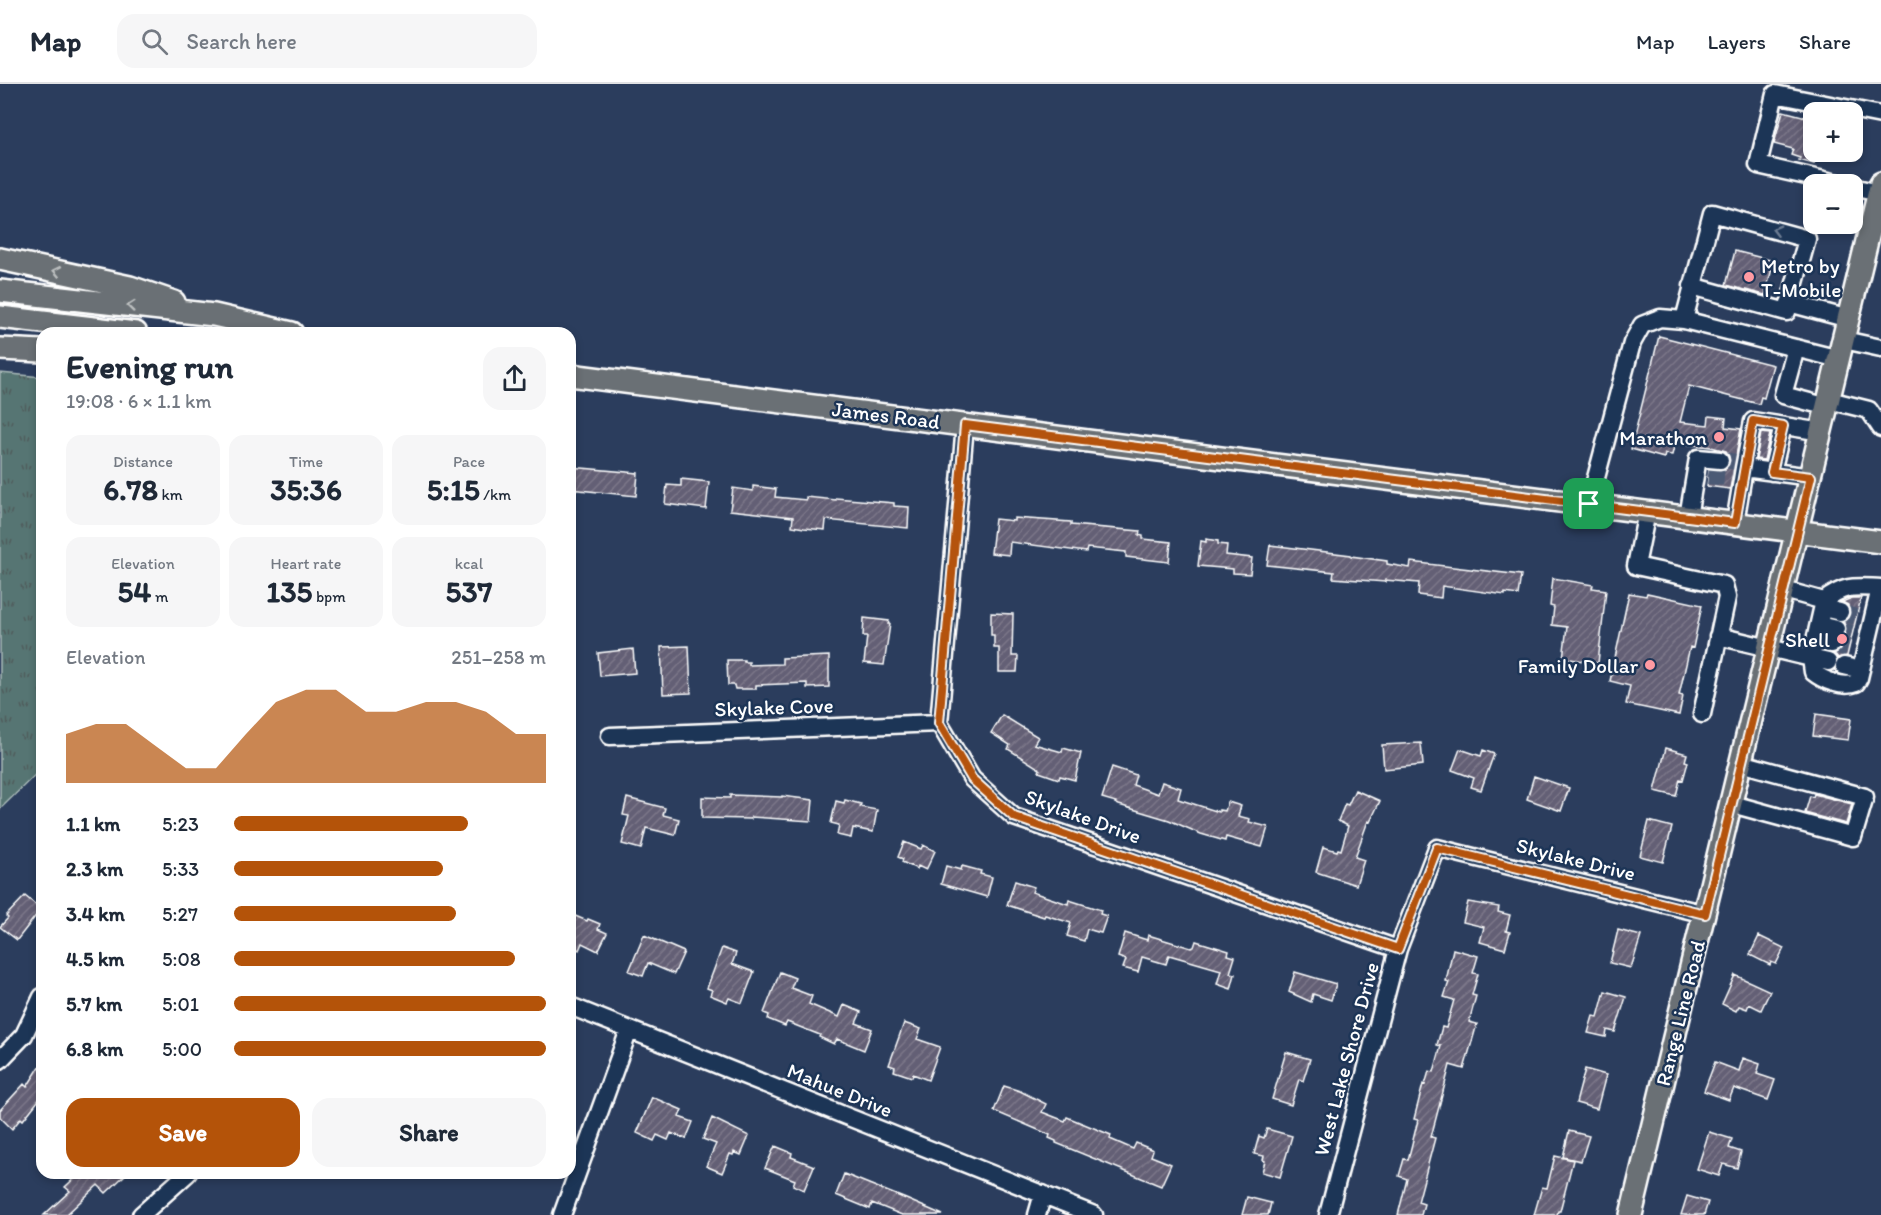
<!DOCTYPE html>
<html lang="en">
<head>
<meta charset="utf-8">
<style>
  body { margin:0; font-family:Itim,sans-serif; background:#f6f6f7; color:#1f2937; height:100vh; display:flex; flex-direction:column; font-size:22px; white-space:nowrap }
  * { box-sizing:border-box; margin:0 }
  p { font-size:20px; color:#747a83 }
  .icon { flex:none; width:33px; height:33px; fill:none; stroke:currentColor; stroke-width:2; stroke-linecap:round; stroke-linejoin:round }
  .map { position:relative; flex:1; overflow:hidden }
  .panel { position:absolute; left:36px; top:243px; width:540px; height:852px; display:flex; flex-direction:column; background:#fff; border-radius:18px; box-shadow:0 3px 9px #0003 }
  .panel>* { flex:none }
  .controls { position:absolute; left:1803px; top:18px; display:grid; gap:12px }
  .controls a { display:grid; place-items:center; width:60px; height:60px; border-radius:12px; background:#fff; box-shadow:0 3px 9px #0003; font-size:30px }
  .pin { position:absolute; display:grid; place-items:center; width:51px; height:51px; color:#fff; margin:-26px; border-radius:12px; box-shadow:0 3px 9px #0006 }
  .round { display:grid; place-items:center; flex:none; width:63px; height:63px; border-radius:18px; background:#f6f6f7 }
  .head { display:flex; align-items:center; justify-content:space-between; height:102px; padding:0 30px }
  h1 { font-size:33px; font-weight:800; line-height:45px }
  .figures { display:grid; grid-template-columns:repeat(3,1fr); gap:9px; height:102px; padding:6px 30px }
  .figures div { display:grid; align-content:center; border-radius:15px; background:#f6f6f7; text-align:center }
  .figures b { font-size:30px; font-weight:800 }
  .figures small { font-size:16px; font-weight:400 }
  .figures p { font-size:16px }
  .chart { height:168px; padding:12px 30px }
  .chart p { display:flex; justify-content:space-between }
  .chart svg { width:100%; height:108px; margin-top:6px; fill:#b45309; opacity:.7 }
  .cta { display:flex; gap:12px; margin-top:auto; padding:12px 30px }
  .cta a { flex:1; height:69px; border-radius:18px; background:#b45309; color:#fff; font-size:24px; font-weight:800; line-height:69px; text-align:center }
  .cta a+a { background:#f6f6f7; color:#1f2937 }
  ul { padding:0 30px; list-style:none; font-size:20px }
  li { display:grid; grid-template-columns:96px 72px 1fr; align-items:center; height:45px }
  li i { height:15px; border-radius:8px; background:#b45309 }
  header { display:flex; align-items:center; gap:36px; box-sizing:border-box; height:84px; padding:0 30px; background:#fff; border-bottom:2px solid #e0e1e3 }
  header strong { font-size:28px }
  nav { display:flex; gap:33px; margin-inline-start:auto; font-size:21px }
  .search { width:420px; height:54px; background:#f6f6f7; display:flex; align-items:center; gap:15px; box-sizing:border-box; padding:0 21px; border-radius:18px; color:#747a83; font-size:22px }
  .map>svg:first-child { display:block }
  .park { fill:url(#park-tufts); stroke:#aabab9; stroke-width:1.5 }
  .building { fill:url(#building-hatch); stroke:#fff; stroke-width:1.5 }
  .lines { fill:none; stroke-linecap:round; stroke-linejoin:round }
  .minor-tunnel { stroke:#4b5a75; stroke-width:16; stroke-dasharray:16 8; stroke-linecap:butt }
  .minor-casing { stroke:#fff; stroke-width:21 }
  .major-casing { stroke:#fff; stroke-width:26 }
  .minor { stroke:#1d3557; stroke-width:16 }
  .major { stroke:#6a7074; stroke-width:21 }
  .oneway { stroke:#6c7c92 }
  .oneway2 { stroke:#bcbfc0 }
  .route-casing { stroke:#fff; stroke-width:12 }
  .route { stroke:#b45309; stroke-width:8 }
  .poi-dot { fill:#ff9aa2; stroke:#1d3557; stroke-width:2 }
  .labels { text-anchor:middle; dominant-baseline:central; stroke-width:5; stroke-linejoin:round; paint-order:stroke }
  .poi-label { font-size:21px; fill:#fff; stroke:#1d3557; text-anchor:end }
  .street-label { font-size:21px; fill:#fff; stroke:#1d3557 }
</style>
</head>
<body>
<header>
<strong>Map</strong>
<div class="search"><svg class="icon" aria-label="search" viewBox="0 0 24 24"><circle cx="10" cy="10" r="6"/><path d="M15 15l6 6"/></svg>Search here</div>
<nav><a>Map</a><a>Layers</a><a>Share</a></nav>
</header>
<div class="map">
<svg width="1881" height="1131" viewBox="0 0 1881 1131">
  <defs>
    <pattern id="park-tufts" width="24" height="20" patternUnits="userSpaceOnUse" patternTransform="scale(1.5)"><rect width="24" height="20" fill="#567573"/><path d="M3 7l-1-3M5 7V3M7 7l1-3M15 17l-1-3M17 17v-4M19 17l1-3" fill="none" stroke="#505c5c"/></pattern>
    <pattern id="building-hatch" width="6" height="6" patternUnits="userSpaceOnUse" patternTransform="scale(1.5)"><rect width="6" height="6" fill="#645f74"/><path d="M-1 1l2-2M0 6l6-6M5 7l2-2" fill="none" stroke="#7b7789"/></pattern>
  </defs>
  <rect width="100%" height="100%" fill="#2b3d5d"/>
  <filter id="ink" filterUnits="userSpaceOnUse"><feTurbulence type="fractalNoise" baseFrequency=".0167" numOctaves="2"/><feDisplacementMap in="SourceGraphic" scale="12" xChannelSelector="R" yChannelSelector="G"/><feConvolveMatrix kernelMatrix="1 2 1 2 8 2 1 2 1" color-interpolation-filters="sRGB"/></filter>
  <g filter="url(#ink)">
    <!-- park -->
    <path class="park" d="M 0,289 L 42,293 L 42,684 L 0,725 Z"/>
    <!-- building -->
    <path class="building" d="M 1783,27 L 1814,35 L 1814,80 L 1799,76 L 1800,74 L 1791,71 L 1793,65 L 1774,60 Z
      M 1735,167 L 1774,177 L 1765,211 L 1726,201 Z
      M 1659,252 L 1773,281 L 1764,314 L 1761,313 L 1759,320 L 1689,302 L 1680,338 L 1708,341 L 1709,332 L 1726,334 L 1725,343 L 1741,345 L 1730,405 L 1707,402 L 1709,386 L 1724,386 L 1729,382 L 1730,372 L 1726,367 L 1711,363 L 1675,359 L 1672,371 L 1665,370 L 1664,374 L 1631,365 Z
      M 1761,349 L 1770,350 L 1764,376 L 1756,375 Z
      M 570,383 L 638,389 L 636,412 L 570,405 Z
      M 681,395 L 709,398 L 706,425 L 665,420 L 667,401 L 681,402 Z
      M 753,402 L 776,405 L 775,413 L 806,416 L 806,413 L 836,416 L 836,414 L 894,419 L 894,422 L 909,423 L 908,444 L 826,436 L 825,446 L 804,444 L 792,442 L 793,433 L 730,426 L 733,404 L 753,407 Z
      M 1014,434 L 1071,438 L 1071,441 L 1140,447 L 1139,451 L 1143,452 L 1143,455 L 1171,458 L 1169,478 L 1126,473 L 1126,468 L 1087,464 L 1086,468 L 1010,458 L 1009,471 L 991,469 L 995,435 L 1014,437 Z
      M 1206,455 L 1218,457 L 1218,460 L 1227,461 L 1226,471 L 1252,474 L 1250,490 L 1233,489 L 1233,485 L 1198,482 L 1201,457 L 1206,458 Z
      M 1270,461 L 1351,471 L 1351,472 L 1387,477 L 1387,480 L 1410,484 L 1411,478 L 1521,491 L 1518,511 L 1505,509 L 1505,511 L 1442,502 L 1441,514 L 1418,511 L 1419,499 L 1385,496 L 1385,498 L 1333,494 L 1334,488 L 1267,481 Z
      M 1553,494 L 1593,501 L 1592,504 L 1606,506 L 1598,579 L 1563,574 L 1567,543 L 1552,541 L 1554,523 L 1550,522 Z
      M 1629,509 L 1646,512 L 1647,509 L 1702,521 L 1693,564 L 1690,563 L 1679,611 L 1683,612 L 1679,631 L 1626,620 L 1630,602 L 1610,597 Z
      M 1852,514 L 1861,514 L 1847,572 L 1838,574 L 1835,570 L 1840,566 L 1842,561 L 1840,554 L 1846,547 L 1844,538 L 1850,530 L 1848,521 L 1842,518 Z
      M 991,529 L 1013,530 L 1012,572 L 1018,572 L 1017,588 L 999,588 L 999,564 L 994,564 L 994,551 L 991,551 Z
      M 864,534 L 889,537 L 888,540 L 890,540 L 884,581 L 864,579 L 867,552 L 863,552 Z
      M 689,562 L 691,609 L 663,610 L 661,563 Z
      M 633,565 L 635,589 L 600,592 L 598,569 Z
      M 829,572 L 829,603 L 807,604 L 807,599 L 756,601 L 756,605 L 735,605 L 734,601 L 728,601 L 727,576 L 744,576 L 744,578 L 749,578 L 749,581 L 782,580 L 782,574 Z
      M 1816,630 L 1851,635 L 1848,656 L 1813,652 Z
      M 1002,631 L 1038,653 L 1034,660 L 1062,668 L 1063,664 L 1081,669 L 1075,696 L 1060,692 L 1059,695 L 1039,688 L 1040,685 L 1008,665 L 1010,661 L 991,649 Z
      M 1421,659 L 1423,681 L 1384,685 L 1382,661 Z
      M 1666,664 L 1687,670 L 1685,677 L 1688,678 L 1683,696 L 1680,695 L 1676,712 L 1655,707 Z
      M 1460,665 L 1481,672 L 1483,666 L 1494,670 L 1481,706 L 1471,703 L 1474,694 L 1452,686 Z
      M 1112,683 L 1136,691 L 1133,701 L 1158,710 L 1162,698 L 1181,704 L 1178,715 L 1219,728 L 1219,726 L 1225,727 L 1228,718 L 1241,722 L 1238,732 L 1250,735 L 1249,738 L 1268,743 L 1262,763 L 1226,753 L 1225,757 L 1201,750 L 1169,736 L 1119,721 L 1115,719 L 1116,718 L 1102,714 Z
      M 1534,692 L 1569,704 L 1561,727 L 1527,715 Z
      M 1355,706 L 1380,717 L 1370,738 L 1368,737 L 1355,773 L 1364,776 L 1356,801 L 1316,788 L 1323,763 L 1337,767 L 1338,765 L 1341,766 L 1348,742 L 1338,737 L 1345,720 L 1348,721 Z
      M 1814,710 L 1852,720 L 1846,740 L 1805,729 L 1810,712 L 1813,713 Z
      M 730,711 L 782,713 L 782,712 L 813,716 L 811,737 L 751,733 L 751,735 L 702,734 L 702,713 L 730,714 Z
      M 627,714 L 665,724 L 663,731 L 679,735 L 675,751 L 646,744 L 641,765 L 622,760 L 629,732 L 623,731 Z
      M 845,716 L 861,720 L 860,723 L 877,726 L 873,748 L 853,744 L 851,754 L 837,751 L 839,741 L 831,739 L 836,717 L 844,719 Z
      M 1649,737 L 1672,743 L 1663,778 L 1640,772 Z
      M 904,758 L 921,765 L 923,761 L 935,767 L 926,786 L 918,782 L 917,785 L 902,778 L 903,775 L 898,773 Z
      M 946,782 L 961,786 L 962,782 L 981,787 L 980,790 L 992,793 L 987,813 L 941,800 Z
      M 1015,797 L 1034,803 L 1032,808 L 1068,820 L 1069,816 L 1101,826 L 1100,830 L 1107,832 L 1101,849 L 1087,845 L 1084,857 L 1067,852 L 1071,839 L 1045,831 L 1044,833 L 1007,821 Z
      M 25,812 L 41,825 L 17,856 L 0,843 L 8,834 L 6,832 Z
      M 1468,818 L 1499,823 L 1498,828 L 1510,831 L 1506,847 L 1510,848 L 1505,865 L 1480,858 L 1484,843 L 1463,838 Z
      M 573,831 L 587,837 L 588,835 L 600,840 L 598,845 L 607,849 L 598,867 L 582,859 L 579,866 L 570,861 L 570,838 Z
      M 1618,846 L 1641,852 L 1631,884 L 1610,879 Z
      M 1125,849 L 1147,856 L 1148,851 L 1191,864 L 1194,863 L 1196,857 L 1229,867 L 1228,871 L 1235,873 L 1230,889 L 1235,890 L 1231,905 L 1217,900 L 1221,886 L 1169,871 L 1166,880 L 1142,873 L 1138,888 L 1123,884 L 1126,876 L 1118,873 Z
      M 644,851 L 684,868 L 674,890 L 648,879 L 643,892 L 629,887 Z
      M 1759,852 L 1784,864 L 1776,880 L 1771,878 L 1770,881 L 1750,871 Z
      M 722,864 L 736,869 L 732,880 L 754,888 L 742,919 L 729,914 L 727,918 L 710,911 L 712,906 L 707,904 Z
      M 1453,865 L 1478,872 L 1473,889 L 1478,890 L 1472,911 L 1476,912 L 1469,938 L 1477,940 L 1464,985 L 1450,981 L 1431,1053 L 1435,1054 L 1418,1118 L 1424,1120 L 1421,1131 L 1398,1131 L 1407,1095 L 1399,1092 L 1404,1075 L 1408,1076 L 1418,1036 L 1414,1035 L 1423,1000 L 1425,1001 L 1429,987 L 1434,988 L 1441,962 L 1437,961 L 1442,943 L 1446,944 L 1454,916 L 1444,913 L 1449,898 L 1446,897 Z
      M 780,888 L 795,894 L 791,904 L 812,912 L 809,920 L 839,933 L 844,921 L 861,928 L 856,939 L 872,945 L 864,966 L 837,955 L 834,960 L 819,953 L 820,951 L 787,938 L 785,942 L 768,935 L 769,931 L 764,929 Z
      M 1295,888 L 1336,900 L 1331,916 L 1313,910 L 1311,918 L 1289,908 Z
      M 1735,891 L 1770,907 L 1761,926 L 1749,920 L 1747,925 L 1739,922 L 1736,927 L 1722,920 Z
      M 1605,907 L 1626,913 L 1615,948 L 1607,946 L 1606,953 L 1588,949 L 1593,932 L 1598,933 Z
      M 904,939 L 921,945 L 917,955 L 940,963 L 928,996 L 913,990 L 912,993 L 894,987 L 895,983 L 889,981 Z
      M 1286,968 L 1310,975 L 1303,997 L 1299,995 L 1291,1021 L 1272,1015 Z
      M 1743,974 L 1760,980 L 1757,990 L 1775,996 L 1768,1016 L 1734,1004 L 1729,1016 L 1704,1007 L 1715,978 L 1739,987 Z
      M 42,979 L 42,1012 L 23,1036 L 21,1034 L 12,1045 L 0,1033 L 0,1026 L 24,1000 L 27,1003 Z
      M 1585,985 L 1606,991 L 1597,1025 L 1576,1019 Z
      M 1004,1002 L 1020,1007 L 1046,1020 L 1042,1028 L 1065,1037 L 1067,1033 L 1111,1051 L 1110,1055 L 1133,1065 L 1136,1059 L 1153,1066 L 1151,1072 L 1171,1080 L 1161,1102 L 1056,1059 L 1056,1057 L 1049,1054 L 1050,1051 L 994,1027 Z
      M 652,1013 L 682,1026 L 679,1033 L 693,1038 L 686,1055 L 671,1049 L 668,1056 L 657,1051 L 654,1057 L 637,1049 Z
      M 712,1034 L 749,1052 L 741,1071 L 734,1068 L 733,1071 L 730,1070 L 722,1089 L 706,1082 L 716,1060 L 703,1055 Z
      M 1267,1045 L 1292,1052 L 1280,1093 L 1262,1088 L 1265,1077 L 1263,1076 L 1264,1072 L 1254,1070 L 1259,1052 L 1264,1054 Z
      M 1569,1047 L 1589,1052 L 1581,1077 L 1563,1073 Z
      M 1709,1048 L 1732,1055 L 1729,1064 L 1741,1068 L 1737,1084 L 1723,1080 L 1719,1092 L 1697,1085 Z
      M 775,1062 L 792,1069 L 791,1073 L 814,1082 L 804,1106 L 793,1101 L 795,1096 L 765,1084 Z
      M 1555,1072 L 1573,1076 L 1560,1127 L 1558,1127 L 1557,1131 L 1534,1131 L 1542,1103 L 1547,1104 Z
      M 80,1089 L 127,1089 L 106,1109 L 98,1101 L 66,1131 L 44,1131 L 70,1107 L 65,1103 Z
      M 844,1090 L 906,1115 L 943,1131 L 902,1131 L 872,1119 L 870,1125 L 836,1111 Z
      M 1687,1112 L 1708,1118 L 1704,1131 L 1681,1131 Z
      M 1247,1113 L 1271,1119 L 1268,1131 L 1242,1131 Z"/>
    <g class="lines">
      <!-- minor-tunnel -->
      <path class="minor-tunnel" d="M 1720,376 L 1739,378
        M 1708,392 L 1737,395
        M 1840,528 L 1856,533
        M 1836,545 L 1852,549
        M 1832,560 L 1848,565"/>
      <!-- minor casing -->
      <g class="minor-casing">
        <path id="minor" d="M 1842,100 L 1758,81 L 1775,10 L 1881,31
          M 1852,103 L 1879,109
          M 1789,219 L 1849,235
          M 1684,236 L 1712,129 L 1807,155 L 1787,228 L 1692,202
          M 1844,256 L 1881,264
          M 1796,264 L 1783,311 L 1828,323
          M 1829,316 L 1869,326 L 1881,344
          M 965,341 L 939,639 L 972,695 L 1014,733 L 1398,865
          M 1772,388 L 1783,342
          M 1811,393 L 1744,384 L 1753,337 L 1822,348
          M 1589,420 L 1632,259 L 1642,241 L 1660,234 L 1684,236 L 1839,275
          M 1647,428 L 1636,482 L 1724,501 L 1727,513 L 1702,630
          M 1688,433 L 1698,374 L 1720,376
          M 1735,439 L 1744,384
          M 1824,517 C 1845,500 1855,503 1881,504
          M 1823,524 L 1840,528
          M 1819,541 L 1836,545
          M 1718,552 L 1811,574 L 1824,517 L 1784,506
          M 1815,557 L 1832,560
          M 1828,578 L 1811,574 L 1813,588 C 1824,597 1843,604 1856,599 L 1859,594 L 1880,504
          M 1844,582 L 1861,586
          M 610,652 L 939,639
          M 1732,720 L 1853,753 L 1865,713 L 1741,679
          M 570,922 L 1094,1131
          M 0,976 L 24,951 L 42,913
          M 141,1131 L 188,1089
          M 562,1131 L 629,946
          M 1037,1131 L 1043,1110
          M 1328,1131 L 1398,865 L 1437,764 L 1705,830"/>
      </g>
      <!-- major casing -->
      <g class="major-casing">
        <path id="major" d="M 0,175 L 130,203 L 174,218
          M 0,207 L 214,231 L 292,249
          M 0,233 L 136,249
          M 0,265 L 42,267
          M 570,291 L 1881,458
          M 1631,1131 L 1881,99"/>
      </g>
      <!-- minor -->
      <use href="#minor" class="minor"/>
      <!-- major -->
      <use href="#major" class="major"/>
    </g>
    <!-- one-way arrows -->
    <defs><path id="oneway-chevron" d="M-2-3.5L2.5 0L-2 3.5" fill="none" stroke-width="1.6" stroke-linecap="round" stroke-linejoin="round" transform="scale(1.5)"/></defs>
    <use class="oneway" href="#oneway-chevron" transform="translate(1776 146) rotate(-165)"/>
    <g class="oneway2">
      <use href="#oneway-chevron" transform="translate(57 187) rotate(-168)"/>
      <use href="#oneway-chevron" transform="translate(131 222) rotate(-174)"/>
    </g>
  </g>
  <g class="lines" filter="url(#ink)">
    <!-- route casing -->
    <g class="route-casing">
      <path id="route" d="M 1753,337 L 1783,342 L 1772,388 L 1811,393 L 1705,830 L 1437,764 L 1398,865 L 1014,733 L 972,695 L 939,639 L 965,341 L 1735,439 Z"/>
    </g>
    <!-- route -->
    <use href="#route" class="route"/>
  </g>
  <!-- markers -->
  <g class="poi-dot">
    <circle cx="1749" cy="193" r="6"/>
    <circle cx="1719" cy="353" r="6"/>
    <circle cx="1842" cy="555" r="6"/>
    <circle cx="1650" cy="581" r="6"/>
  </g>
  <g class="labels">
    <!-- poi labels -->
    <g class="poi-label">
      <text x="1761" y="181" text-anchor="start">Metro by<tspan x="1761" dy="24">T-Mobile</tspan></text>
      <text x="1707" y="353">Marathon</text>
      <text x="1830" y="555">Shell</text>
      <text x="1638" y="581">Family Dollar</text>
    </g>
    <!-- street labels -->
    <g class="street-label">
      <text transform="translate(886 331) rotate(7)">James Road</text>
      <text transform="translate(774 623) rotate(-2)">Skylake Cove</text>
      <text transform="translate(1083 732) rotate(20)">Skylake Drive</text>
      <text transform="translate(1576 775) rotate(14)">Skylake Drive</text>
      <text transform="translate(1680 929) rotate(-76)">Range Line Road</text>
      <text transform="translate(1346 975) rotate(-75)">West Lake Shore Drive</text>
      <text transform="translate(840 1006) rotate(22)">Mahue Drive</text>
    </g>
  </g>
</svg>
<div class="controls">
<a>+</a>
<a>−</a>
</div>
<div class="pin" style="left:1589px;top:420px;background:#1e9e55"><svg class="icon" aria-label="arrive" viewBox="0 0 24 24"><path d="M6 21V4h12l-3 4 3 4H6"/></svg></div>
<section class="panel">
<div class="head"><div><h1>Evening run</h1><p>19:08 · 6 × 1.1 km</p></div><a class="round"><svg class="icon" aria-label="share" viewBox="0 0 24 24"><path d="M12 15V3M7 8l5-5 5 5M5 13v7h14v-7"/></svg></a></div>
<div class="figures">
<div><p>Distance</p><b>6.78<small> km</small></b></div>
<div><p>Time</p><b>35:36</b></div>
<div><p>Pace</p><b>5:15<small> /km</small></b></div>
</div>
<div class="figures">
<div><p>Elevation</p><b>54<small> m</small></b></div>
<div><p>Heart rate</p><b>135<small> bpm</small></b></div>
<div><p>kcal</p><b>537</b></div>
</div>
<div class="chart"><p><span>Elevation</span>251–258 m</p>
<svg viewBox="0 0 160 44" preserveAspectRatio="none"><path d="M0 44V24L10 20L20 20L30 29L40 38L50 38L60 24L70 11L80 6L90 6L100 15L110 15L120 11L130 11L140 15L150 24L160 24V44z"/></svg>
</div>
<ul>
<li><b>1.1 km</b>5:23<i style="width:75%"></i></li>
<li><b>2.3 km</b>5:33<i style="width:67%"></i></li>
<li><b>3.4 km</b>5:27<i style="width:71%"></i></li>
<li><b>4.5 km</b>5:08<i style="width:90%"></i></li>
<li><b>5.7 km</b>5:01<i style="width:100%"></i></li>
<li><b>6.8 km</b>5:00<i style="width:100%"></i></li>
</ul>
<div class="cta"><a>Save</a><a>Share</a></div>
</section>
</div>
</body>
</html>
